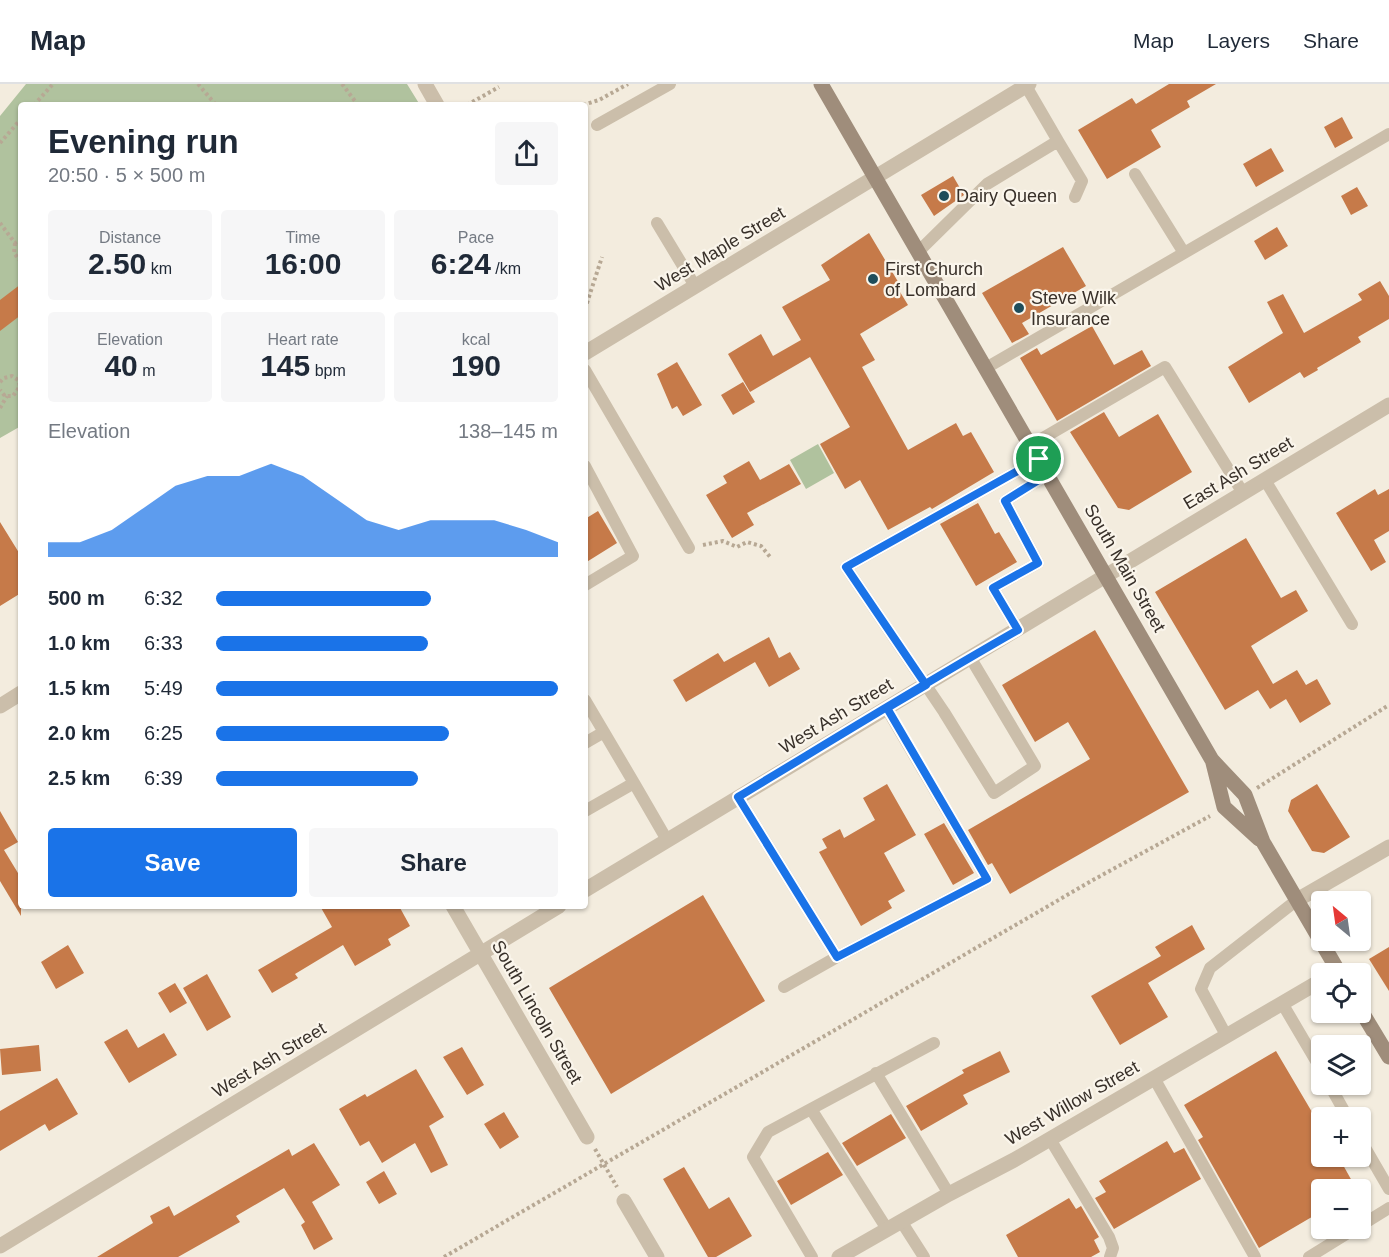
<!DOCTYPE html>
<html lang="en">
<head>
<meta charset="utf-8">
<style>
  body { margin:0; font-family:Arial,sans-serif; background:#f6f6f7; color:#1f2937; height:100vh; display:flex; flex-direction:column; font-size:22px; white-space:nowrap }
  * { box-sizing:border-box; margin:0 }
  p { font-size:20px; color:#747a83 }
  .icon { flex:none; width:33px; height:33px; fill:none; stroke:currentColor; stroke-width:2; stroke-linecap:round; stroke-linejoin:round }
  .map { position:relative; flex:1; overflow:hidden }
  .details { position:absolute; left:18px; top:18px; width:570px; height:807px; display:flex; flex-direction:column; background:#fff; border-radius:6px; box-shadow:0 2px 4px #0004 }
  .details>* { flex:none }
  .needle { width:39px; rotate:331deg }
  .tools { position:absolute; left:1311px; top:807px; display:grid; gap:12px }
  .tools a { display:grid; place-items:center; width:60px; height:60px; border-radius:6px; background:#fff; box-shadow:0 2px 4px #0004; font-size:30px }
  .pin { position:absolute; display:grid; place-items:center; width:51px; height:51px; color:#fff; margin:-26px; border:3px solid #fff; border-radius:50%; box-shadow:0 2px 6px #0007 }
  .round { display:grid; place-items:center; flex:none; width:63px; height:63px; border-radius:6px; background:#f6f6f7 }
  .overview { display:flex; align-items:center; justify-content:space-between; height:102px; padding:0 30px }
  h1 { font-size:33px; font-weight:800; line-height:45px }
  .metrics { display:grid; grid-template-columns:repeat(3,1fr); gap:9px; height:102px; padding:6px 30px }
  .metrics div { display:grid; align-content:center; border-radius:6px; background:#f6f6f7; text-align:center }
  .metrics b { font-size:30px; font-weight:800 }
  .metrics small { font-size:16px; font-weight:400 }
  .metrics p { font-size:16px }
  .chart { height:168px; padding:12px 30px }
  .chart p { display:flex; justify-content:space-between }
  .chart svg { width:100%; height:108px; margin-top:6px; fill:#1a73e8; opacity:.7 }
  .button { display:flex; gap:12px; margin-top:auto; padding:12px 30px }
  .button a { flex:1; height:69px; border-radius:6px; background:#1a73e8; color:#fff; font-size:24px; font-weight:800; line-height:69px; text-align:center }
  .button a+a { background:#f6f6f7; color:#1f2937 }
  ul { padding:0 30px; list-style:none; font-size:20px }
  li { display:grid; grid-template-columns:96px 72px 1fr; align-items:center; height:45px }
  li i { height:15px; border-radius:8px; background:#1a73e8 }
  header { display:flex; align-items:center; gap:36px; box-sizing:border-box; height:84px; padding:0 30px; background:#fff; border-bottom:2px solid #e0e1e3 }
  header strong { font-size:28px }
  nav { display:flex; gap:33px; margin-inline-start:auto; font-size:21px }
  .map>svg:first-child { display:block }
  .green { fill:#b0c29e }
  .building { fill:#c67a49 }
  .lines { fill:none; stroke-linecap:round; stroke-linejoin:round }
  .path { stroke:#b7a894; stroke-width:4; stroke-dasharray:3 3; stroke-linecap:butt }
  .service { stroke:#cbbeaa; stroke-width:12 }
  .minor { stroke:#cbbeaa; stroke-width:15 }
  .secondary { stroke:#9f8d7b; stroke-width:15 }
  .route-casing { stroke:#fff; stroke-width:12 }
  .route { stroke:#1a73e8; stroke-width:8 }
  .poi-dot { fill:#1f4d5a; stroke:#faf5eb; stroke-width:2 }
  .labels { text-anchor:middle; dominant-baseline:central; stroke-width:4.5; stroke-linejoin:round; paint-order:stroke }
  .poi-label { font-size:18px; fill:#383029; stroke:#faf5eb; text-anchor:start }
  .street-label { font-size:18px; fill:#383029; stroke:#faf5eb }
</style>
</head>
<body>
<header>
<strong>Map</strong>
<nav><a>Map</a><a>Layers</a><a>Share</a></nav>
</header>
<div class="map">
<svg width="1389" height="1173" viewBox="0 0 1389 1173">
  <rect width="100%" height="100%" fill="#f3ecde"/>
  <!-- green -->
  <path class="green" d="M 26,0 L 407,0 L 420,21 L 21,21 L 21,342 L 0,354 L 0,32 Z
    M 818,360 L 834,389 L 806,405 L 790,376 Z"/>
  <!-- building -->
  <path class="building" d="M 1169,0 L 1216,0 L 1187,17 L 1190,23 L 1151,46 L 1161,63 L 1107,95 L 1078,46 L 1132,14 L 1136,20 Z
    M 1342,33 L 1353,54 L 1335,64 L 1324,43 Z
    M 1271,64 L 1284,87 L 1256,103 L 1243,80 Z
    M 953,92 L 964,111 L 934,132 L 921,111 Z
    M 1357,103 L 1368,122 L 1351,131 L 1341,112 Z
    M 1277,143 L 1288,162 L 1265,176 L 1254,157 Z
    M 869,149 L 900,201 L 897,203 L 908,221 L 860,250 L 875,276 L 862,283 L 908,366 L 956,339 L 963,352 L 971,348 L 994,388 L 932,425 L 930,423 L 888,446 L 860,396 L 845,405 L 820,360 L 850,343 L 810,273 L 750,308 L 728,270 L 761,250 L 773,272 L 801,256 L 782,223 L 830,196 L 821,181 Z
    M 1063,163 L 1086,202 L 1022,239 L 1029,250 L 1012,259 L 982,209 Z
    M 1380,197 L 1389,212 L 1389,235 L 1358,253 L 1361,258 L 1317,284 L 1318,286 L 1304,294 L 1300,288 L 1249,319 L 1228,283 L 1283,249 L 1267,218 L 1283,210 L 1304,249 L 1362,216 L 1358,210 Z
    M 21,200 L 21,231 L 0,247 L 0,216 Z
    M 1092,242 L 1114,281 L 1142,266 L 1151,282 L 1057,337 L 1020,274 L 1037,264 L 1041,271 Z
    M 677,278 L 702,321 L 683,332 L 677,322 L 672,325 L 657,290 Z
    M 743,298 L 755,318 L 733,331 L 721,311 Z
    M 1104,328 L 1119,353 L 1158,330 L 1192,388 L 1129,426 L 1118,424 L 1070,348 Z
    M 749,377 L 760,396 L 789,380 L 801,400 L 747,429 L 754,441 L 732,454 L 706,411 L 727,399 L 723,392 Z
    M 1375,405 L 1378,411 L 1389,405 L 1389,447 L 1374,456 L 1386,478 L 1371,487 L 1336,429 Z
    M 978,419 L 995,450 L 999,448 L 1017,478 L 976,502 L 940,440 Z
    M 598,427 L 617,459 L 585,479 L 585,435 Z
    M 0,438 L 21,472 L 21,509 L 0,522 Z
    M 1246,454 L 1281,514 L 1296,506 L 1308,527 L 1251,562 L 1273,600 L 1297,586 L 1306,601 L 1317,595 L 1331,620 L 1300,639 L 1286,615 L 1270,625 L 1258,606 L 1225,626 L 1155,508 Z
    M 1095,546 L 1189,708 L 1010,810 L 992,779 L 988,781 L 968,746 L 1090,675 L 1068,638 L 1035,658 L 1002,601 Z
    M 769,553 L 779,574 L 790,568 L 800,585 L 769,603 L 755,578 L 686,618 L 673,596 L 718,569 L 724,578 Z
    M 887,700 L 916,751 L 884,769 L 905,807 L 888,817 L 892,824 L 861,842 L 819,768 L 827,764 L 822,755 L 840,745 L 844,754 L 875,736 L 863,714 Z
    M 1317,700 L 1350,753 L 1324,769 L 1312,767 L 1288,727 L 1291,716 Z
    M 0,727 L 18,758 L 4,766 L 21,794 L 21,832 L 0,797 Z
    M 944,739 L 974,789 L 953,801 L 924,750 Z
    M 703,811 L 765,917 L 611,1010 L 549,904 Z
    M 320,822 L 399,822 L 410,842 L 388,855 L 391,861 L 355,882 L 343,861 L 295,890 L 298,894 L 272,909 L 258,886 L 332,843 Z
    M 1192,841 L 1205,865 L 1148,899 L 1168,933 L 1120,961 L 1091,912 L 1161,872 L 1155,863 Z
    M 68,861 L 84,889 L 56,905 L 41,878 Z
    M 1389,863 L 1389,907 L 1369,875 Z
    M 207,890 L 231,933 L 207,947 L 183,904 Z
    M 175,899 L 187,919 L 170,929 L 158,909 Z
    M 127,945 L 138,964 L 164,949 L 177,971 L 129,999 L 104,958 Z
    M 39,961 L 41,987 L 2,991 L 0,965 Z
    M 462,963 L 484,1001 L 467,1011 L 443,973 Z
    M 1000,967 L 1010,988 L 963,1011 L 968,1020 L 921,1047 L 906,1022 L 964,989 L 962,986 Z
    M 1276,967 L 1322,1045 L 1322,1072 L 1338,1072 L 1357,1106 L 1322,1106 L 1322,1127 L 1259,1164 L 1198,1056 L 1203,1053 L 1184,1021 Z
    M 416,985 L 444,1033 L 429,1042 L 448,1081 L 431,1089 L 415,1059 L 382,1079 L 369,1057 L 360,1062 L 339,1025 L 365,1010 L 367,1013 Z
    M 57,994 L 78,1030 L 49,1047 L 45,1040 L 0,1067 L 0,1027 Z
    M 504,1028 L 519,1053 L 500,1065 L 484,1040 Z
    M 891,1030 L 906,1054 L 857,1082 L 842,1059 Z
    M 1167,1057 L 1174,1069 L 1184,1064 L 1201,1095 L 1114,1145 L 1095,1114 L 1106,1108 L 1099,1097 Z
    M 314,1059 L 340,1101 L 312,1118 L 333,1155 L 314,1166 L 301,1141 L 305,1138 L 284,1104 L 236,1132 L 240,1138 L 178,1173 L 97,1173 L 153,1139 L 150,1132 L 169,1122 L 174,1132 L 289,1065 L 292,1072 Z
    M 828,1068 L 843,1091 L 791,1121 L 777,1097 Z
    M 684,1083 L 709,1125 L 729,1113 L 752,1152 L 716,1173 L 708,1173 L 663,1095 Z
    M 384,1087 L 397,1110 L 379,1120 L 366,1098 Z
    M 1069,1114 L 1076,1125 L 1081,1122 L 1099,1153 L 1094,1156 L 1100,1168 L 1091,1173 L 1018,1173 L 1006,1151 Z"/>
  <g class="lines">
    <!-- path -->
    <path class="path" d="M 198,0 L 216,21
      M 342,0 L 358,21
      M 34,21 L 53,0
      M 467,21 L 499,3
      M 583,21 L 599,16 L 628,0
      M 0,59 L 21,35
      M 0,139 L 15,159 L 21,156
      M 15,159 L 14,169 L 21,178
      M 585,225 L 602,173
      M 0,298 L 4,294 L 12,292 L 18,296 L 20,302 L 13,312 L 5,312 L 0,306
      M 0,324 L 7,312
      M 703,461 L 723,457 L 737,463 L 747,458 L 761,462 L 771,474
      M 1257,704 L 1389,621
      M 595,1065 L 617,1103
      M 444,1173 L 1093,796 L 1210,732"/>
    <!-- service -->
    <path class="service" d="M 597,41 L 670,0
      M 1058,57 L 1082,97 L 1075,113
      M 1135,90 L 1184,169
      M 657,139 L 695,202
      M 918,168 L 987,100 L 1058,57 L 1026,2
      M 986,284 L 1389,50
      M 585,286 L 689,464
      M 1031,361 L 1165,283 L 1243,409
      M 585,382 L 633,472 L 585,501
      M 1265,396 L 1352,540
      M 1018,546 L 993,504 L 1038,479 L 1005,417 L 1048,390
      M 970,573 L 1035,682 L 994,709 L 944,628 L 846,483 L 1039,375
      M 585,616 L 634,699 L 585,727
      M 585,659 L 604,648
      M 634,699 L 667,756
      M 738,713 L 837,873 L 784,903
      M 837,873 L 987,795 L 887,625
      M 1282,919 L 1322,987
      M 1226,951 L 1201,905 L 1210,884 L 1297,816
      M 876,989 L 949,1110
      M 1154,994 L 1255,1173
      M 1329,1000 L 1348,1034
      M 811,1025 L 887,1145
      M 1050,1055 L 1109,1153 L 1113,1164 L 1110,1173
      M 1360,1055 L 1389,1105
      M 901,1137 L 924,1173
      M 1360,1142 L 1389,1124
      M 812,1173 L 753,1073 L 768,1048 L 934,959
      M 1309,1173 L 1356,1144"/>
    <!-- minor -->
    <path class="minor" d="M 425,0 L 437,21
      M 585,269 L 1029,0
      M 0,622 L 21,609
      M 585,806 L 1389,321
      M 1297,816 L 1389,763
      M 453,822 L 587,1053
      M 624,1117 L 657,1173
      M 0,1162 L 559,822
      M 839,1173 L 949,1110 L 1014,1076 L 1322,896"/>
    <!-- secondary -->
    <path class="secondary" d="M 821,0 L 1212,676 L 1245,711 L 1263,758 L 1340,890
      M 1213,679 L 1224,723 L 1259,755
      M 1360,925 L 1389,973"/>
  </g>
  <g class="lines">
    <!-- route casing -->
    <g class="route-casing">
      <path id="route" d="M 1039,375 L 1048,390 L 1005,417 L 1038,479 L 993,504 L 1018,546 C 923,600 831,657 738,713 L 837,873 L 987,795 L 887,624 L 926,601 L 846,483 L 1039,375"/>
    </g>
    <!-- route -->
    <use href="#route" class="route"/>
  </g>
  <!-- markers -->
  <g class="poi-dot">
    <circle cx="944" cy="112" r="6"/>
    <circle cx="873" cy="195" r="6"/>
    <circle cx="1019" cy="224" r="6"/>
  </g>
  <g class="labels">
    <!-- poi labels -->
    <g class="poi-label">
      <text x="956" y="112">Dairy Queen</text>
      <text x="885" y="185">First Church<tspan x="885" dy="21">of Lombard</tspan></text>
      <text x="1031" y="214">Steve Wilk<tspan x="1031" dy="21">Insurance</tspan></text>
    </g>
    <!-- street labels -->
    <g class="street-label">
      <text transform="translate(720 165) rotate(-31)">West Maple Street</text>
      <text transform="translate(1238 389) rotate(-31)">East Ash Street</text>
      <text transform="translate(1125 484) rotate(60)">South Main Street</text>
      <text transform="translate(836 632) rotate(-31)">West Ash Street</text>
      <text transform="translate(537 928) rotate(60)">South Lincoln Street</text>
      <text transform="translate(269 976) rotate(-31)">West Ash Street</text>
      <text transform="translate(1072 1019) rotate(-30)">West Willow Street</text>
    </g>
  </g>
</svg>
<div class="tools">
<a><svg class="needle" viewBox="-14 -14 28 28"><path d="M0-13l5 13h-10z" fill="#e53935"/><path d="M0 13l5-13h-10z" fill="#747a83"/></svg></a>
<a><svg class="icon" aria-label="locate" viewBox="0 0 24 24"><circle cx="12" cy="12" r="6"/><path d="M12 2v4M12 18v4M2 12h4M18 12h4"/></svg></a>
<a><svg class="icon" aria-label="layers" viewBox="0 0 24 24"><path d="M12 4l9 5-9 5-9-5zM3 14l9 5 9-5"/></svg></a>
<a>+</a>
<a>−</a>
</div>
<div class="pin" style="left:1039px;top:375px;background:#1e9e55"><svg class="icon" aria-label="arrive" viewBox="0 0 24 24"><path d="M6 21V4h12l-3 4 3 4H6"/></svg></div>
<section class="details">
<div class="overview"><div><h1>Evening run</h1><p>20:50 · 5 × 500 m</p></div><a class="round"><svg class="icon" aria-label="share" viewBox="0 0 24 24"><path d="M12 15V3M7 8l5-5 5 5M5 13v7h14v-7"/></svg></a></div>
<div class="metrics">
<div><p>Distance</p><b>2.50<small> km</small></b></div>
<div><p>Time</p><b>16:00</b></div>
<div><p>Pace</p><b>6:24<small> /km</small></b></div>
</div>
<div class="metrics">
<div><p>Elevation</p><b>40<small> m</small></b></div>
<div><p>Heart rate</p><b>145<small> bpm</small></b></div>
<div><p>kcal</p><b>190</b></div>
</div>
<div class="chart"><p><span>Elevation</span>138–145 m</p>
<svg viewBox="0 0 160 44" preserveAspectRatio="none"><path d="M0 44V38L10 38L20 33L30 24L40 15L50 11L60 11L70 6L80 11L90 20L100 29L110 33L120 29L130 29L140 29L150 33L160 38V44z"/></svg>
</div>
<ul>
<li><b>500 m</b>6:32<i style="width:63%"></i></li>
<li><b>1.0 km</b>6:33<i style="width:62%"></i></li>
<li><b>1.5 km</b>5:49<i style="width:100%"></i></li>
<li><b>2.0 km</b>6:25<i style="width:68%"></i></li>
<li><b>2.5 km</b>6:39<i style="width:59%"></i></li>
</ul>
<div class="button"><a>Save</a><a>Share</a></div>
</section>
</div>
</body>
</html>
